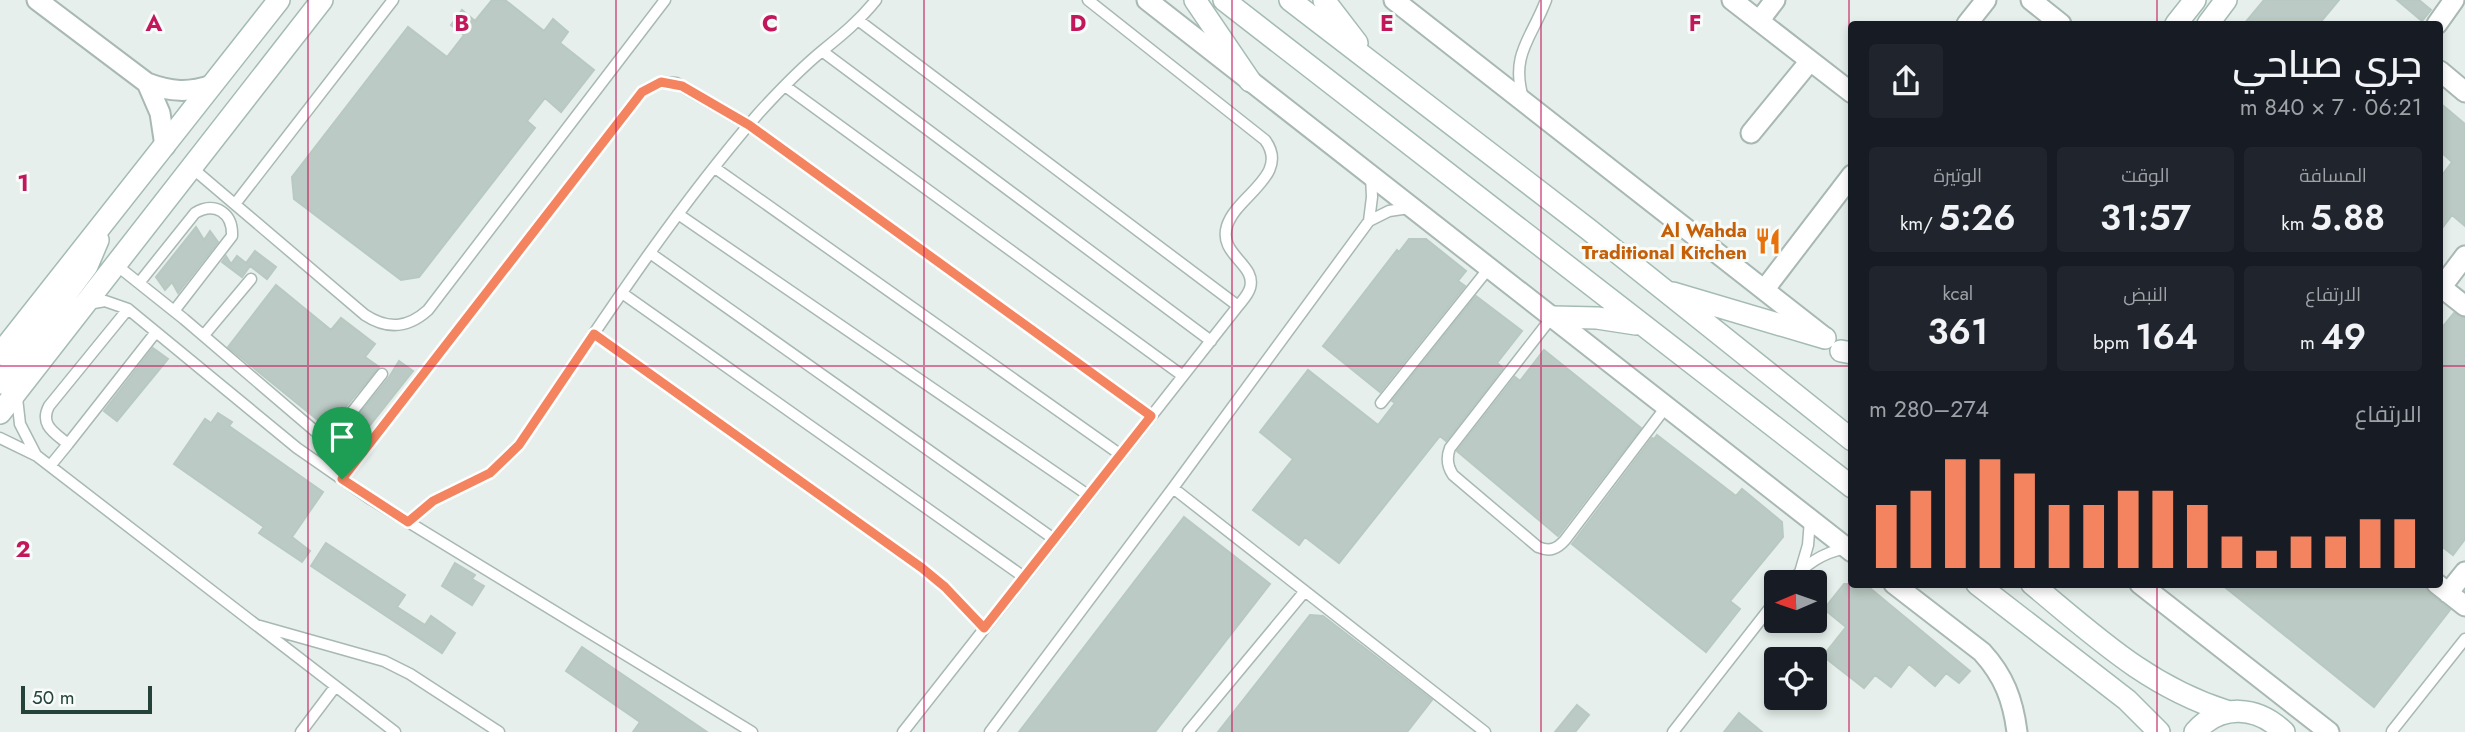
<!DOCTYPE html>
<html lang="ar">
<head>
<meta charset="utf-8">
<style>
  body { margin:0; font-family:Jost,Cairo,sans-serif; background:#20242c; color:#f1f3f6; direction:rtl; height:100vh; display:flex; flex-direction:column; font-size:26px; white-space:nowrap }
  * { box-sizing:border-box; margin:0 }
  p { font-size:23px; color:#9ea1a6 }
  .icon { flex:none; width:38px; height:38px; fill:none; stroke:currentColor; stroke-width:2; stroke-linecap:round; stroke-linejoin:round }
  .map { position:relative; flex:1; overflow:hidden; direction:ltr }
  .drawer { position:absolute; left:1848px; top:21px; width:595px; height:567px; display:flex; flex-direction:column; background:#171b24; border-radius:7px; box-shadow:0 4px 10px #0003; direction:rtl }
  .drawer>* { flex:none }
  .needle { width:46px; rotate:268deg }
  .controls { position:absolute; left:1764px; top:570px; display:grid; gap:14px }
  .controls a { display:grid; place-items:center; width:63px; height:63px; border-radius:7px; background:#171b24; box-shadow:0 4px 10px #0003; font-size:35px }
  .scale { position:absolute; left:21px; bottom:18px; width:131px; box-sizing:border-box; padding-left:7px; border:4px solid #24423a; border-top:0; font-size:19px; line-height:24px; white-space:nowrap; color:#24423a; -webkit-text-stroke:5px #f7fbf9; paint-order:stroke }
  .pin { position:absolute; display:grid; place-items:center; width:60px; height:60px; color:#fff; margin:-72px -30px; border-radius:50% 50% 50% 0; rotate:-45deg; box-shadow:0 0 7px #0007 }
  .pin .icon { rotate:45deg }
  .round { display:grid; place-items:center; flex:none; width:74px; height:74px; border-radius:7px; background:#20242c }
  .head { display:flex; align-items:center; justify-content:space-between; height:119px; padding:0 21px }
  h1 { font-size:38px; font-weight:600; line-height:52px }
  .stats { display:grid; grid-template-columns:repeat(3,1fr); gap:10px; height:119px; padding:7px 21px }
  .stats div { display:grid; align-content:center; border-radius:7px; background:#20242c; text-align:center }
  .stats b { font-size:35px; font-weight:600 }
  .stats small { font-size:19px; font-weight:400 }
  .stats p { font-size:19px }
  .chart { height:196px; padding:14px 21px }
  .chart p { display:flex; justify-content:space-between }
  .chart svg { width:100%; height:126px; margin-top:7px; stroke:#f4845f; stroke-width:6 }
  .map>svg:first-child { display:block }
  .building { fill:#bbcac4; stroke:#b8c9c2; stroke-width:2 }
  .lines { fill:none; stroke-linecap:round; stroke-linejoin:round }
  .lane-casing { stroke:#a8b8b2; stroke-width:13 }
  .street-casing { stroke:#a8b8b2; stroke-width:23 }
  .secondary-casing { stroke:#a4bbb3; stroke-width:24 }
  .lane { stroke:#fff; stroke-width:10 }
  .street { stroke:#fff; stroke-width:19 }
  .secondary { stroke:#fff; stroke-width:21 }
  .route-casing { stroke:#fff; stroke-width:14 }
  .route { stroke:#f4845f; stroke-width:9 }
  .grid { fill:none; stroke:#c2185b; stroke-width:2; stroke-opacity:0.55 }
  .labels { text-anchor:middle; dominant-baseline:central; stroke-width:6; stroke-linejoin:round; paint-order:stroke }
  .food-label { font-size:19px; font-weight:bold; fill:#c56008; stroke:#f7fbf9; text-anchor:end }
  .grid-label { font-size:23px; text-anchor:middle; font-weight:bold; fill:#c2185b; stroke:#f7fbf9; stroke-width:6; stroke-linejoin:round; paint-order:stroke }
</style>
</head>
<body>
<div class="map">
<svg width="2465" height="732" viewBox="0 0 2465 732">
  <rect width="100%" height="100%" fill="#e6efeb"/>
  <!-- building -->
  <path class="building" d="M 492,0 L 505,0 L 544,31 L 553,19 L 568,32 L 560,43 L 594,70 L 561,112 L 545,98 L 527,121 L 535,128 L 419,277 L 401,280 L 294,199 L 292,177 L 408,27 L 447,57 L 464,35 L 451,25 L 462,10 L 475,21 Z
    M 2264,0 L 2339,0 L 2319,24 L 2244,24 Z
    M 2397,0 L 2419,0 L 2431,10 L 2422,21 Z
    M 2440,103 L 2465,124 L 2465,226 L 2452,215 L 2440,231 L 2440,178 L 2452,162 L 2440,151 Z
    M 196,227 L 204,240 L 210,231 L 218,242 L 178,293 L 172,282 L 165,290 L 156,277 Z
    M 1409,239 L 1426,239 L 1466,271 L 1458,281 L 1465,286 L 1380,392 L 1323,346 L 1397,250 L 1399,252 Z
    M 255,251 L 276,267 L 267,279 L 250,266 L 242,277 L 222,262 L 226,256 L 231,264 L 237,256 L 246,263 Z
    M 276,285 L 331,330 L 341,318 L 375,344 L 365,357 L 379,367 L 333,422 L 324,414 L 319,421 L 228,347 Z
    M 1476,296 L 1522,331 L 1497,363 L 1503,368 L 1446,441 L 1440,436 L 1339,563 L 1305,537 L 1299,545 L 1253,510 L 1293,459 L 1260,432 L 1308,370 L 1378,425 L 1395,403 L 1392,401 Z
    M 2454,313 L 2465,318 L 2465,539 L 2453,555 L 2440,545 L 2440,330 Z
    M 153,348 L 168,359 L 117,421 L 104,411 Z
    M 1544,350 L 1641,428 L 1558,536 L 1457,451 L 1515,377 L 1520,381 Z
    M 399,361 L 413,371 L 340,463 L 328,453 L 388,379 Z
    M 218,413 L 232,422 L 229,426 L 323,492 L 292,537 L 310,551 L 302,562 L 259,533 L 264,527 L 174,464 L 205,419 L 211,423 Z
    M 1657,435 L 1736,496 L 1742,489 L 1782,522 L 1783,537 L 1730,601 L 1740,609 L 1706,652 L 1572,544 L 1652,438 L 1654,439 Z
    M 1184,517 L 1270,584 L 1155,732 L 1019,732 Z
    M 326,543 L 405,595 L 397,607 L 425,625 L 431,616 L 455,633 L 442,653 L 311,566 Z
    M 455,563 L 475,575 L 472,579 L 484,586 L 472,605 L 442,586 Z
    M 1844,584 L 1865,584 L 1970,671 L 1959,683 L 1946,673 L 1935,686 L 1909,664 L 1891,687 L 1875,675 L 1864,688 L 1823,656 L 1846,627 L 1824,609 Z
    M 2221,584 L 2425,584 L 2429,593 L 2450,610 L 2374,707 Z
    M 1310,615 L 1323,616 L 1432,700 L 1407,732 L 1218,732 Z
    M 582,647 L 707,732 L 633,732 L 640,722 L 566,671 Z
    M 1577,705 L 1589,715 L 1575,732 L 1555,732 Z
    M 1739,713 L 1762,732 L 1724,732 Z"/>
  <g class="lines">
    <!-- lane casing -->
    <g class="lane-casing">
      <path id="lane" d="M 858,20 L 1238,306
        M 822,51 L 1211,341
        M 785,86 L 1183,376
        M 1523,98 C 1510,54 1532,38 1546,0
        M 191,167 L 365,315 C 388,330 408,328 428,310 L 665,0
        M 715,168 L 1121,455
        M 235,204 L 393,0
        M 678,214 L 1088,495
        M 1369,221 L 1372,197 L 1371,176
        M 650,253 L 1054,539
        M 115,264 L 184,319 L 315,431 L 329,433 L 341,426 L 382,374
        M 139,283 L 195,213 C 215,201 233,213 232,236 L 174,311
        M 622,293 L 1024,577
        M 88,304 L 105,301 L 128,309 L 297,448 L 369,498 L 752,732
        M 128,309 L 49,406 C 39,425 55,433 68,444 L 156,332
        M 1552,317 L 1450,448 C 1446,458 1447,466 1453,475 L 1538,547 C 1550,552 1557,549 1565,540 L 1666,407
        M 594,334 L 922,568 L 945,587 L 984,628
        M 204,335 L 251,279
        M 17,398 L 20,424 L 36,455
        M 1381,403 L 1489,268
        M 0,438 L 37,456 L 395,732
        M 50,466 L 68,444
        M 342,479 L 642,92 L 661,82 L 676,83 L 749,125 L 1151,416
        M 1173,488 L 1485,732
        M 408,522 L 433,501 L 490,473 L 519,445 C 595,332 669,217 758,114 C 778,92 799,70 822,51 C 842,35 860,20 876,0
        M 1801,569 L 1808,545 L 1810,520
        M 1790,583 C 1805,564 1822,553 1846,548
        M 260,626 L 384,661 L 410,674 L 499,732
        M 2392,731 L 2465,639
        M 301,732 L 335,687
        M 903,732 L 1238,306 C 1242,301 1248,295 1250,288 C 1257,264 1218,255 1227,226 C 1236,196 1291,175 1265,140 L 1088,0
        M 990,732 L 1173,488 L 1369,221 L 1389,211 L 1409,208
        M 1188,732 L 1305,591
        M 1673,732 L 1776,600"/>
    </g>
    <!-- street casing -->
    <g class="street-casing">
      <path id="street" d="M 37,0 L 147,83 C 171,92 189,93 212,85
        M 1147,0 L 1852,552
        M 1394,0 L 1823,336
        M 1732,0 L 1852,93
        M 2031,0 L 2061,24
        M 1759,21 L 1775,0
        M 1967,24 L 1986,0
        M 2437,24 L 2454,0
        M 2440,71 L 2465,92
        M 147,83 L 160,113 L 165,146
        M 1751,133 L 1810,61
        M 2441,287 L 2465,306
        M 2440,289 L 2465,256
        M 1764,290 L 1852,175
        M 1894,584 L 1982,652 C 2004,676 2013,700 2017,732
        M 2140,584 L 2329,732
        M 2437,584 L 2465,606
        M 2448,593 L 2465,572"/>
    </g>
    <!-- secondary casing -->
    <g class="secondary-casing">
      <path id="secondary" d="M 1195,0 L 1250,81
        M 1224,0 L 1852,487
        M 1290,0 L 1588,229 L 1852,440
        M 1324,0 L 1357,43
        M 2176,24 L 2195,0
        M 2208,24 L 2226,0
        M 1673,293 L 1825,338
        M 1552,317 L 1597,318 L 1636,324
        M 1841,351 L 1852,353
        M 0,354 L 279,0
        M 0,383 L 87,266 L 98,240
        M 0,413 L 322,0
        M 1977,584 L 2127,700 L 2159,732
        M 2032,584 C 2095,636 2147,686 2226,711
        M 2195,732 C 2221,703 2257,706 2284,732"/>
    </g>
    <!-- lane -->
    <use href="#lane" class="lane"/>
    <!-- street -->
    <use href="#street" class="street"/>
    <!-- secondary -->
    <use href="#secondary" class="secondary"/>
  </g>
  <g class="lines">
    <!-- route casing -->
    <g class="route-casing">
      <path id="route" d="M 661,82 L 682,86 L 749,125 L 1151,416 L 984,628 L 945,587 L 922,568 L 594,334 L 519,445 L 490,473 L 433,501 L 408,522 L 342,479 L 642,92 Z"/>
    </g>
    <!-- route -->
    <use href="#route" class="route"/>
  </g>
  <!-- grid -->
  <path class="grid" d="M 308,0 L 308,732M 616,0 L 616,732M 924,0 L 924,732M 1232,0 L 1232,732M 1541,0 L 1541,732M 1849,0 L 1849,732M 2157,0 L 2157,24M 0,366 L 1852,366M 2440,366 L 2465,366M 2157,584 L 2157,732"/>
  <!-- icons -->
  <defs>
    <g id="restaurant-bare" transform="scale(2.1)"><path d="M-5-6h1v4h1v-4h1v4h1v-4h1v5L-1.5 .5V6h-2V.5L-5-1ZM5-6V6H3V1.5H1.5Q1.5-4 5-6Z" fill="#e8710a" stroke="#f7fbf9" stroke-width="2.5" paint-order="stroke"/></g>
  </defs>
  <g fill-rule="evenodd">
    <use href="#restaurant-bare" x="1768" y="241"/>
  </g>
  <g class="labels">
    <!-- food labels -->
    <g class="food-label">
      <text x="1747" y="230">Al Wahda<tspan x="1747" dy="22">Traditional Kitchen</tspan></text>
    </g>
  </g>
  <g class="grid-label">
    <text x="154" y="31">A</text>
    <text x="462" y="31">B</text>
    <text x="770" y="31">C</text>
    <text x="1078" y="31">D</text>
    <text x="1387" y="31">E</text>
    <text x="1695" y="31">F</text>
    <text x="23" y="191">1</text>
    <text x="23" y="557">2</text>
  </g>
</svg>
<div class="controls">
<a><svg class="needle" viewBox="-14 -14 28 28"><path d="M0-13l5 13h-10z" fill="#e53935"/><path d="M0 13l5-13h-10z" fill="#9ea1a6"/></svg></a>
<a><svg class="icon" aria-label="locate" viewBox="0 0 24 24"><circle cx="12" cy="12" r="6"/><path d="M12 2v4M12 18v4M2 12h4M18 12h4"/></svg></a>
</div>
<div class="scale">50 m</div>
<div class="pin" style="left:342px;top:479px;background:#1e9e55"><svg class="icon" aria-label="arrive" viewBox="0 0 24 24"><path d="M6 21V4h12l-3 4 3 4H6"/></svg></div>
<section class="drawer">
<div class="head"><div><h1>جري صباحي</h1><p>06:21 · 7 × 840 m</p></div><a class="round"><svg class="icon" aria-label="share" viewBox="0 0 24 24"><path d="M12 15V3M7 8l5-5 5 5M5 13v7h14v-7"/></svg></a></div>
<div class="stats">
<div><p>المسافة</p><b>5.88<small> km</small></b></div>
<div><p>الوقت</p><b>31:57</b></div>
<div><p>الوتيرة</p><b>5:26<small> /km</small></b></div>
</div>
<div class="stats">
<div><p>الارتفاع</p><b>49<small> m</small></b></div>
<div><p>النبض</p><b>164<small> bpm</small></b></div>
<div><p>kcal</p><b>361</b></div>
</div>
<div class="chart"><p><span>الارتفاع</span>274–280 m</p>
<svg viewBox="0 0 160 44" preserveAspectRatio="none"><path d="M5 44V22M15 44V17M25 44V6M35 44V6M45 44V11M55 44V22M65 44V22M75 44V17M85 44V17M95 44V22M105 44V33M115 44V38M125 44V33M135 44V33M145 44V27M155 44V27"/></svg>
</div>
</section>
</div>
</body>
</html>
